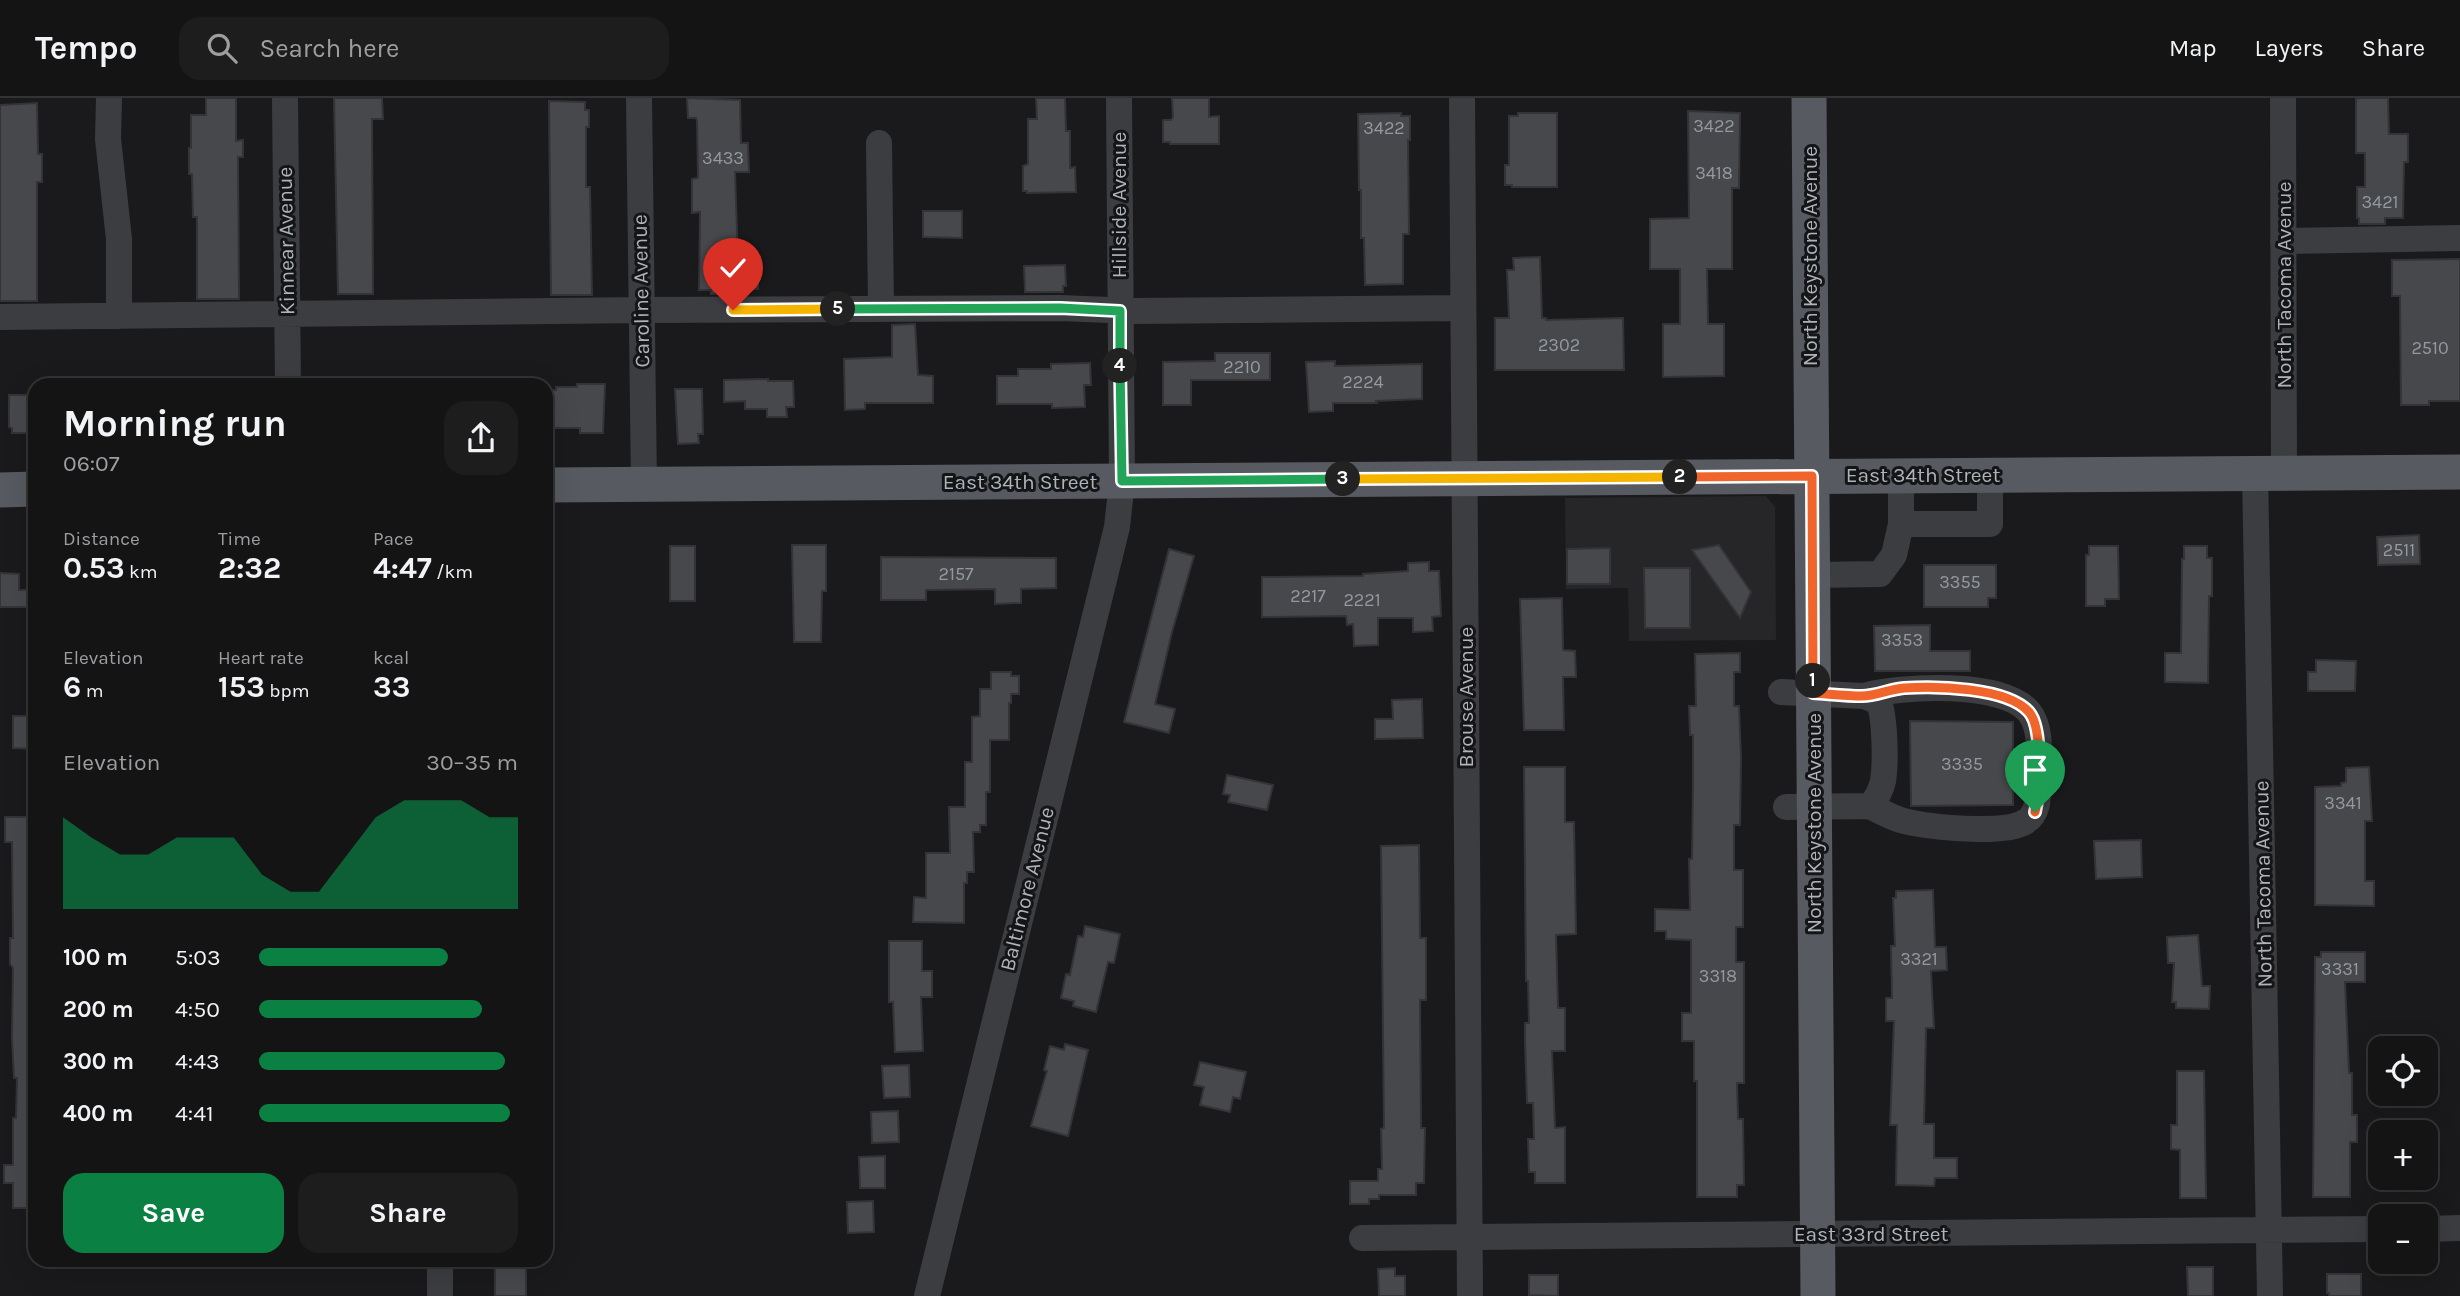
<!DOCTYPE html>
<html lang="en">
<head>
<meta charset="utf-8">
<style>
  body { margin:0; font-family:Karla,sans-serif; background:#1d1d1e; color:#f1f3f6; height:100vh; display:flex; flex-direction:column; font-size:26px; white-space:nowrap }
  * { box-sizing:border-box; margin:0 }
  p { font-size:23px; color:#9d9ea0 }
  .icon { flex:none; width:38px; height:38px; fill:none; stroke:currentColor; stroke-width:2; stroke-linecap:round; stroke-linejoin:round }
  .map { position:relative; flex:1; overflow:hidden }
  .panel { position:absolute; left:28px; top:280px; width:525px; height:889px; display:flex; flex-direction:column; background:#141415; border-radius:21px; box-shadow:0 7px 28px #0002,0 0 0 2px #333334 }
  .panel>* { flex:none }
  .fabs { position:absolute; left:2368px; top:938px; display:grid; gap:14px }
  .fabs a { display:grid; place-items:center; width:70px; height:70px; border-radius:14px; background:#141415; box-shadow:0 7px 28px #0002,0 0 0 2px #333334; font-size:35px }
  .pin { position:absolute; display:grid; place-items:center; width:60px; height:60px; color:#fff; margin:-72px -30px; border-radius:50% 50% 50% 0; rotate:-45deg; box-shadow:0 0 7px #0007 }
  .pin .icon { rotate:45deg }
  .km { position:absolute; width:35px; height:35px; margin:-18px; border-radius:50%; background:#222; color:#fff; font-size:19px; line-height:35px; text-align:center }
  .round { display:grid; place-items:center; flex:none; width:74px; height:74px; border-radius:21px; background:#1d1d1e }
  .overview { display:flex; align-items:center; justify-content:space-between; height:119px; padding:0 35px }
  h1 { font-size:38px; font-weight:700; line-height:52px }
  .figures { display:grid; grid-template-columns:repeat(3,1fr); gap:10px; height:119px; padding:7px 35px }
  .figures div { display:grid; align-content:center }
  .figures b { font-size:30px; font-weight:700 }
  .figures small { font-size:19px; font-weight:400 }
  .figures p { font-size:19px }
  .chart { height:196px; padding:14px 35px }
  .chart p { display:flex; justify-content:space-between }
  .chart svg { width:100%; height:126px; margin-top:7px; fill:#0b8043; opacity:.7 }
  .action { display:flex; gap:14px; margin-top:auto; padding:14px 35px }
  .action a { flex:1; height:80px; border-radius:21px; background:#0b8043; color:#fff; font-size:28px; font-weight:700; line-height:80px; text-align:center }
  .action a+a { background:#1d1d1e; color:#f1f3f6 }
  ul { padding:0 35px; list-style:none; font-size:23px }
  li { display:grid; grid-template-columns:112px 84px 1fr; align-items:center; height:52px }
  li i { height:18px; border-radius:9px; background:#0b8043 }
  header { display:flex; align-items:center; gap:42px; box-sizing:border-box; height:98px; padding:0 35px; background:#141415; border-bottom:2px solid #333334 }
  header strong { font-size:33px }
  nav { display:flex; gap:38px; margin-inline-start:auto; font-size:24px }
  .search { width:490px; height:63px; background:#1d1d1e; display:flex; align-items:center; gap:18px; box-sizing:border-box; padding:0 24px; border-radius:21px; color:#9d9ea0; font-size:26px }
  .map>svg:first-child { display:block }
  .built { fill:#262629 }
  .building { fill:#47484c; stroke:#343438; stroke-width:2 }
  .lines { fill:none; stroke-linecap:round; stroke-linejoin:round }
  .minor { stroke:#3b3d41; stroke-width:26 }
  .major { stroke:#575a60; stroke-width:35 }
  .split-1-casing { stroke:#fff; stroke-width:14 }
  .split-2-casing { stroke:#fff; stroke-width:14 }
  .split-3-casing { stroke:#fff; stroke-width:14 }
  .split-4-casing { stroke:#fff; stroke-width:14 }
  .split-5-casing { stroke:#fff; stroke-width:14 }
  .split-6-casing { stroke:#fff; stroke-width:14 }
  .split-1 { stroke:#f0652b; stroke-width:9 }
  .split-2 { stroke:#f0652b; stroke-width:9 }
  .split-3 { stroke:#f5b400; stroke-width:9 }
  .split-4 { stroke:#22a559; stroke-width:9 }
  .split-5 { stroke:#22a559; stroke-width:9 }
  .split-6 { stroke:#f5b400; stroke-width:9 }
  .labels { text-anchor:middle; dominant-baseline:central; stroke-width:6; stroke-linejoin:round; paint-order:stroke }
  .number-label { font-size:18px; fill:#94999f }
  .street-label { font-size:21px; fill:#adb4bb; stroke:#151517 }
</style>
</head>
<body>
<header>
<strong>Tempo</strong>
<div class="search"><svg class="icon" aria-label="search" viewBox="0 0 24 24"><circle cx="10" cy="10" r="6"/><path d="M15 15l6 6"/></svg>Search here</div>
<nav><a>Map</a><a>Layers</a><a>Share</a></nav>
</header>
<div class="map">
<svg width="2460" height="1198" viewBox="0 0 2460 1198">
  <rect width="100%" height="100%" fill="#1a1a1c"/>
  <!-- built -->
  <path class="built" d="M 1766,398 L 1775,409 L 1776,542 L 1629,543 L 1628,490 L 1566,491 L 1565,400 Z"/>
  <!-- building -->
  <path class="building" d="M 206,0 L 236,0 L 236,43 L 243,42 L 243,59 L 238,59 L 239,201 L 197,201 L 197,119 L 193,119 L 192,76 L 189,76 L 189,50 L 191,50 L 191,17 L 206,17 Z
    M 334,0 L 382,0 L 383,21 L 372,21 L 373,196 L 338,196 Z
    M 687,0 L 740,2 L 741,45 L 748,45 L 749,74 L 735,74 L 738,164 L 758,164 L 758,191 L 733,191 L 733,196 L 711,196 L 711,192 L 699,192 L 700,114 L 692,115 L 692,81 L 698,80 L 697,23 L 696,20 L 688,20 Z
    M 1036,0 L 1065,0 L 1066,33 L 1070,33 L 1070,70 L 1075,69 L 1076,94 L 1027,95 L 1027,93 L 1023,93 L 1023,68 L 1028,66 L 1028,21 L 1037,21 Z
    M 1172,0 L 1209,0 L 1209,19 L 1219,18 L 1219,46 L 1170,46 L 1170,44 L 1163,44 L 1163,22 L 1171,22 L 1173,19 Z
    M 2360,0 L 2388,0 L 2389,36 L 2408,36 L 2408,64 L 2404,64 L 2403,120 L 2385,120 L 2385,126 L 2359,126 L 2359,120 L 2357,120 L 2357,89 L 2365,89 L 2365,55 L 2356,55 L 2356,1 Z
    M 549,3 L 585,4 L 585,12 L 589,12 L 589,29 L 586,29 L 586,89 L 590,89 L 592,197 L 551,197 Z
    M 37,5 L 38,56 L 42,56 L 42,84 L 37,84 L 37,203 L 0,203 L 0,7 Z
    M 1688,13 L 1740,15 L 1739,90 L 1732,90 L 1732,171 L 1707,171 L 1708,226 L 1724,226 L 1724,278 L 1663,279 L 1663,226 L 1680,226 L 1680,171 L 1650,171 L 1650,121 L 1689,120 Z
    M 1401,15 L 1401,18 L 1410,18 L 1410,42 L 1408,42 L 1409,136 L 1403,136 L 1403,186 L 1365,187 L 1364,140 L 1361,140 L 1361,92 L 1359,92 L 1358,16 Z
    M 1518,15 L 1557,15 L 1557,89 L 1512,89 L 1512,87 L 1505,87 L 1505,67 L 1509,67 L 1509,18 L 1518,18 Z
    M 923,113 L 962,113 L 962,140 L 923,139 Z
    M 1540,159 L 1542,220 L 1546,220 L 1546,222 L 1623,220 L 1624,272 L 1495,272 L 1495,220 L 1509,220 L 1507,172 L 1514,172 L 1513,160 Z
    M 2460,161 L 2460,303 L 2429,303 L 2429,307 L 2401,307 L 2400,198 L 2392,198 L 2392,162 Z
    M 1065,167 L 1066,188 L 1063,188 L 1063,194 L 1025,194 L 1024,168 Z
    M 915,226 L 918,277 L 933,278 L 933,305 L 865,305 L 865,311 L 845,312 L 844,261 L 892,259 L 892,227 Z
    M 1215,255 L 1270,255 L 1270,282 L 1191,282 L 1191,307 L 1163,307 L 1163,264 L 1215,263 Z
    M 1335,263 L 1335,268 L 1422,266 L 1422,301 L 1376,303 L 1377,305 L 1333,305 L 1333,313 L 1309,314 L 1306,264 Z
    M 1090,265 L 1091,287 L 1084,287 L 1085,309 L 1052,310 L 1052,306 L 997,306 L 997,278 L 1018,278 L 1018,271 L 1051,271 L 1051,266 Z
    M 768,281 L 768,283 L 793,283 L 794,309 L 786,309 L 787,319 L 767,319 L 767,311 L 745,311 L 745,303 L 724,304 L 724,282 Z
    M 577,286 L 605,286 L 603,335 L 580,335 L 580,330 L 546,330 L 546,293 L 556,292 L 556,289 L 577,289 Z
    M 675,291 L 702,291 L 703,336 L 698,336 L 699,345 L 678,346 Z
    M 9,297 L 35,297 L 35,330 L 33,330 L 33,335 L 12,335 L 12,330 L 9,329 Z
    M 2419,437 L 2420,466 L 2378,467 L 2377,439 Z
    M 792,447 L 826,447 L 826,493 L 822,493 L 821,544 L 794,544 Z
    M 1719,447 L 1751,494 L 1740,520 L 1692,452 Z
    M 670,448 L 695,448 L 695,503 L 670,503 Z
    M 2089,448 L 2118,448 L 2119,501 L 2105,501 L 2105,508 L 2086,508 L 2086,457 L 2089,457 Z
    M 2184,448 L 2207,448 L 2207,460 L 2212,460 L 2212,498 L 2209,498 L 2208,585 L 2165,584 L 2165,555 L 2181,555 L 2182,461 L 2184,461 Z
    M 1610,450 L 1610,486 L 1567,486 L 1567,451 Z
    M 1169,451 L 1194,458 L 1172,534 L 1155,606 L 1175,611 L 1169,635 L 1124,624 Z
    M 881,459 L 1056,460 L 1056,490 L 1021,491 L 1021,505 L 995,506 L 995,491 L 926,492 L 926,502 L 881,502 Z
    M 1429,464 L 1429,473 L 1439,473 L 1441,518 L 1432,519 L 1433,533 L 1413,534 L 1413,520 L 1378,520 L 1378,547 L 1354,548 L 1353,526 L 1347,527 L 1346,518 L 1262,519 L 1262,479 L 1363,478 L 1363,476 L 1408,473 L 1408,465 Z
    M 1924,467 L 1996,467 L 1996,500 L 1988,500 L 1988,509 L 1924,509 Z
    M 1644,470 L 1690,470 L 1690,530 L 1645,530 Z
    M 0,475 L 19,476 L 19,492 L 35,492 L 35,509 L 0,509 Z
    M 1562,500 L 1563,552 L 1575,553 L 1576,579 L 1563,579 L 1564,632 L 1524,632 L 1520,501 Z
    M 1930,527 L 1930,553 L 1970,553 L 1970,573 L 1875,573 L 1874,528 Z
    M 1740,555 L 1740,574 L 1734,574 L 1734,608 L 1739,608 L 1741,660 L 1740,727 L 1734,727 L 1734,772 L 1743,772 L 1743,829 L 1736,829 L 1736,864 L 1744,864 L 1744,985 L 1737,985 L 1738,1021 L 1743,1021 L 1744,1087 L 1737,1087 L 1737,1099 L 1697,1099 L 1697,983 L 1694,983 L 1694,943 L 1682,943 L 1682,915 L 1691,915 L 1691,842 L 1666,841 L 1666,833 L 1655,833 L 1655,811 L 1690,812 L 1689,761 L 1692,761 L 1693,687 L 1693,637 L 1690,637 L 1689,608 L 1696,608 L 1695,556 Z
    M 2316,562 L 2356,563 L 2355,593 L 2308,593 L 2308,574 L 2316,574 Z
    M 991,574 L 1011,574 L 1011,578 L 1019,578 L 1019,596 L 1011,596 L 1011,605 L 1009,605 L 1009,642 L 990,642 L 990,694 L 986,694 L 986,727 L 980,727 L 980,734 L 973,734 L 974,774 L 967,774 L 967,785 L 964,785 L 964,825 L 913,824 L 914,799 L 926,800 L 926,755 L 950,755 L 949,709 L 965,709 L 965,664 L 972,664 L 972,619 L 980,618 L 980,591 L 991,591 Z
    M 1422,601 L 1423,640 L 1375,641 L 1375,621 L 1393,621 L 1392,602 Z
    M 13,618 L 35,618 L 35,651 L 13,650 Z
    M 1910,623 L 2013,624 L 2013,707 L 1911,708 Z
    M 1524,669 L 1565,669 L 1565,724 L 1574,724 L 1576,836 L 1556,837 L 1558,910 L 1565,910 L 1565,953 L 1552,953 L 1555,1030 L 1565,1029 L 1565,1085 L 1535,1085 L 1535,1074 L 1529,1074 L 1528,1041 L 1534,1041 L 1533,1005 L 1527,1005 L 1525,943 L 1525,925 L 1529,925 L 1528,883 L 1526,883 Z
    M 2369,669 L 2372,723 L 2365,723 L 2365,783 L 2374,783 L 2374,808 L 2315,807 L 2315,689 L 2341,688 L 2341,685 L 2346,684 L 2346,670 Z
    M 1227,677 L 1273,687 L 1267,712 L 1228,704 L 1230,697 L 1223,696 Z
    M 5,719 L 35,719 L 35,1102 L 30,1102 L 30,1110 L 13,1110 L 13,1085 L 4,1085 L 4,1067 L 13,1067 L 13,1020 L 16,1020 L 17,980 L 14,980 L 12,940 L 13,870 L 10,866 L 10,840 L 13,840 L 12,744 L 5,744 Z
    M 2141,742 L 2142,779 L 2096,781 L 2094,743 Z
    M 1419,747 L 1420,840 L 1426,840 L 1426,902 L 1420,902 L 1421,1030 L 1425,1030 L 1424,1085 L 1416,1085 L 1416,1097 L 1379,1097 L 1379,1101 L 1369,1101 L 1369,1106 L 1350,1106 L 1350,1083 L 1378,1083 L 1378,1071 L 1382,1071 L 1381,1031 L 1384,1030 L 1381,748 Z
    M 1933,792 L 1935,849 L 1946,849 L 1947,872 L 1931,873 L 1934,930 L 1926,930 L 1924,1026 L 1934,1026 L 1934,1060 L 1957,1060 L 1957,1080 L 1935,1080 L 1934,1088 L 1896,1087 L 1897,1027 L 1890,1027 L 1894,923 L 1886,923 L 1886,900 L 1892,900 L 1891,848 L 1895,848 L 1893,800 L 1896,800 L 1896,793 Z
    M 1085,828 L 1120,836 L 1114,865 L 1108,864 L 1096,914 L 1073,908 L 1074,903 L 1061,900 L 1066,876 L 1070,877 L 1078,838 L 1083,839 Z
    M 2198,837 L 2202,888 L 2210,888 L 2209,911 L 2176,910 L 2176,904 L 2172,904 L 2174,865 L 2168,865 L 2167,839 Z
    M 889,843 L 922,843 L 922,873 L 932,873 L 932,899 L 921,899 L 923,953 L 895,954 L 893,904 L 889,904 Z
    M 2321,854 L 2365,854 L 2365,884 L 2345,884 L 2349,975 L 2352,975 L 2352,1017 L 2357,1017 L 2357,1044 L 2350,1044 L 2350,1099 L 2313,1099 L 2315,859 L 2321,859 Z
    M 1065,946 L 1088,952 L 1068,1038 L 1031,1028 L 1047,973 L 1044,972 L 1050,948 L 1064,952 Z
    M 1200,964 L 1246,974 L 1240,1001 L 1233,999 L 1230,1014 L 1200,1007 L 1204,989 L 1194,987 Z
    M 909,967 L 910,999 L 884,1000 L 882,968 Z
    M 2177,973 L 2204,973 L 2206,1100 L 2180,1100 L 2180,1052 L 2171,1051 L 2171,1027 L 2177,1027 Z
    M 898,1013 L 899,1044 L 872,1045 L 871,1014 Z
    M 885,1058 L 885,1090 L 860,1090 L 859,1059 Z
    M 873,1103 L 874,1134 L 848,1135 L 847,1104 Z
    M 495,1164 L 526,1165 L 526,1198 L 495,1198 Z
    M 2187,1169 L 2213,1169 L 2213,1198 L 2188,1198 Z
    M 1395,1170 L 1395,1178 L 1405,1178 L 1405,1198 L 1379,1198 L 1378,1171 Z
    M 2327,1176 L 2361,1176 L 2361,1198 L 2329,1198 L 2329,1195 L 2327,1195 Z
    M 1529,1177 L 1558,1177 L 1558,1198 L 1529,1197 Z"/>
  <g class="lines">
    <!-- minor -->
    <path class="minor" d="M 109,0 L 108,41 L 119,141 L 119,218
      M 285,0 L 288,287
      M 639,0 L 644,387
      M 1462,0 L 1470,1198
      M 2283,0 L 2284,374
      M 879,45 L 881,211
      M 2283,143 L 2460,140
      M 0,219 L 642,212 L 1060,210 L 1134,213 L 1463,210
      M 2255,374 L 2270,1198
      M 1901,426 L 1990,426 L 1990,377
      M 1812,477 L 1880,476 L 1894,457 L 1901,426 L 1901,377
      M 1781,594 L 1864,598 L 1879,604 C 1885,620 1886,665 1883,683 C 1881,693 1876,701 1870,708 L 1786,709
      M 1864,598 C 1900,588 2003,582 2029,614 C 2043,631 2038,661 2038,681 C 2038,697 2040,715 2025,724 C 2003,737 1928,729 1904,723 C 1892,720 1880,713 1870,708
      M 2426,1131 L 2460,1130
      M 1362,1140 L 2380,1131
      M 440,1198 L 440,1162
      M 927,1198 L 1117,429 L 1122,383 L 1119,0"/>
    <!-- major -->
    <path class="major" d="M 1809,0 L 1818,1198
      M 546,387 L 2460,374
      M 0,392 L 35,391"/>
  </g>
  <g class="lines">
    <!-- split-1 casing -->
    <g class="split-1-casing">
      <path id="split-1" d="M 1813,583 L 1813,595 C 1829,596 1846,598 1862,598 C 1876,598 1890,591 1904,590 C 1935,588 2007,589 2029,614 C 2043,630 2040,693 2035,714"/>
    </g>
    <!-- split-2 casing -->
    <g class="split-2-casing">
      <path id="split-2" d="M 1680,379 L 1812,378 L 1813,583"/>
    </g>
    <!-- split-3 casing -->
    <g class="split-3-casing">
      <path id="split-3" d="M 1343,381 L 1680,379"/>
    </g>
    <!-- split-4 casing -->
    <g class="split-4-casing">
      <path id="split-4" d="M 1120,268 L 1122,383 L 1343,381"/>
    </g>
    <!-- split-5 casing -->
    <g class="split-5-casing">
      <path id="split-5" d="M 838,211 L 1060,210 L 1120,213 L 1120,268"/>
    </g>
    <!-- split-6 casing -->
    <g class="split-6-casing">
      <path id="split-6" d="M 733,212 L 838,211"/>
    </g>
    <!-- split-1 -->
    <use href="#split-1" class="split-1"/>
    <!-- split-2 -->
    <use href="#split-2" class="split-2"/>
    <!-- split-3 -->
    <use href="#split-3" class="split-3"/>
    <!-- split-4 -->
    <use href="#split-4" class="split-4"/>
    <!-- split-5 -->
    <use href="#split-5" class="split-5"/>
    <!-- split-6 -->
    <use href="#split-6" class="split-6"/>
  </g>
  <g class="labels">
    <!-- number labels -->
    <g class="number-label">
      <text x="1714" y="28">3422</text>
      <text x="1384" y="30">3422</text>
      <text x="723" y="60">3433</text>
      <text x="1714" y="75">3418</text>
      <text x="2380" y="104">3421</text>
      <text x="1559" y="247">2302</text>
      <text x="2430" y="250">2510</text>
      <text x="1242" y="269">2210</text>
      <text x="1363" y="284">2224</text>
      <text x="2399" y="452">2511</text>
      <text x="956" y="476">2157</text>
      <text x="1960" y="484">3355</text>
      <text x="1308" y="498">2217</text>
      <text x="1362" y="502">2221</text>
      <text x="1902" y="542">3353</text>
      <text x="1962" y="666">3335</text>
      <text x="2343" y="705">3341</text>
      <text x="1919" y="861">3321</text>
      <text x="2340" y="871">3331</text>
      <text x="1718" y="878">3318</text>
    </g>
    <!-- street labels -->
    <g class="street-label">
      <text transform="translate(1119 107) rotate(-90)">Hillside Avenue</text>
      <text transform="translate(286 143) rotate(-91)">Kinnear Avenue</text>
      <text transform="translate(1810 158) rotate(-90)">North Keystone Avenue</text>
      <text transform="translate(2284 187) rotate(-90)">North Tacoma Avenue</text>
      <text transform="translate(641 193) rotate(-91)">Caroline Avenue</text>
      <text x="1923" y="377">East 34th Street</text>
      <text x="1020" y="384">East 34th Street</text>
      <text transform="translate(1466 599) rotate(-90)">Brouse Avenue</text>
      <text transform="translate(1814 725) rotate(-90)">North Keystone Avenue</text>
      <text transform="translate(2263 786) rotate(-91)">North Tacoma Avenue</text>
      <text transform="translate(1027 791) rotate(-76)">Baltimore Avenue</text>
      <text x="1871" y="1136">East 33rd Street</text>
    </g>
  </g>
</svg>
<div class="fabs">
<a><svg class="icon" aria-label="locate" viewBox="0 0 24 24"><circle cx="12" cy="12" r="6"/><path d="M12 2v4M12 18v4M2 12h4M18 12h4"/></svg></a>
<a>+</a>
<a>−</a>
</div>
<div class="pin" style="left:2035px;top:714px;background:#1e9e55"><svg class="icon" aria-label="arrive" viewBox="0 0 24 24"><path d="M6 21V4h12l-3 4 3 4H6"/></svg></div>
<div class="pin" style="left:733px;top:212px;background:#d93025"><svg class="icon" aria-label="check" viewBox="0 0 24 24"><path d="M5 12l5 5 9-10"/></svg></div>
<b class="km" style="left:1813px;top:583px">1</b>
<b class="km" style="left:1680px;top:379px">2</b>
<b class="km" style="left:1343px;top:381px">3</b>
<b class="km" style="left:1120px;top:268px">4</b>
<b class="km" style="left:838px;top:211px">5</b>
<section class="panel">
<div class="overview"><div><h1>Morning run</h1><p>06:07</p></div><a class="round"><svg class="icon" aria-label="share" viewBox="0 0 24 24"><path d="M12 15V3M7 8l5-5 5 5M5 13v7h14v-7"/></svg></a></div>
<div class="figures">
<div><p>Distance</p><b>0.53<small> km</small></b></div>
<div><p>Time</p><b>2:32</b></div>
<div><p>Pace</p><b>4:47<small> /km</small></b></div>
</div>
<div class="figures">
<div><p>Elevation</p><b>6<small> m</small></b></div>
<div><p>Heart rate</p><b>153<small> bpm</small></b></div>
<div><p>kcal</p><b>33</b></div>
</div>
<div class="chart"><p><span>Elevation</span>30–35 m</p>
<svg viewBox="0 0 160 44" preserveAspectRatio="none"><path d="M0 44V12L10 19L20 25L30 25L40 19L50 19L60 19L70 32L80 38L90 38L100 25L110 12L120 6L130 6L140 6L150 12L160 12V44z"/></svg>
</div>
<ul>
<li><b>100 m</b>5:03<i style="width:73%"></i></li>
<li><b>200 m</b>4:50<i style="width:86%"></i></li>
<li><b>300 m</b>4:43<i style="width:95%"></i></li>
<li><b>400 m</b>4:41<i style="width:97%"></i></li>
</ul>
<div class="action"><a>Save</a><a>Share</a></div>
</section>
</div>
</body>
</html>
